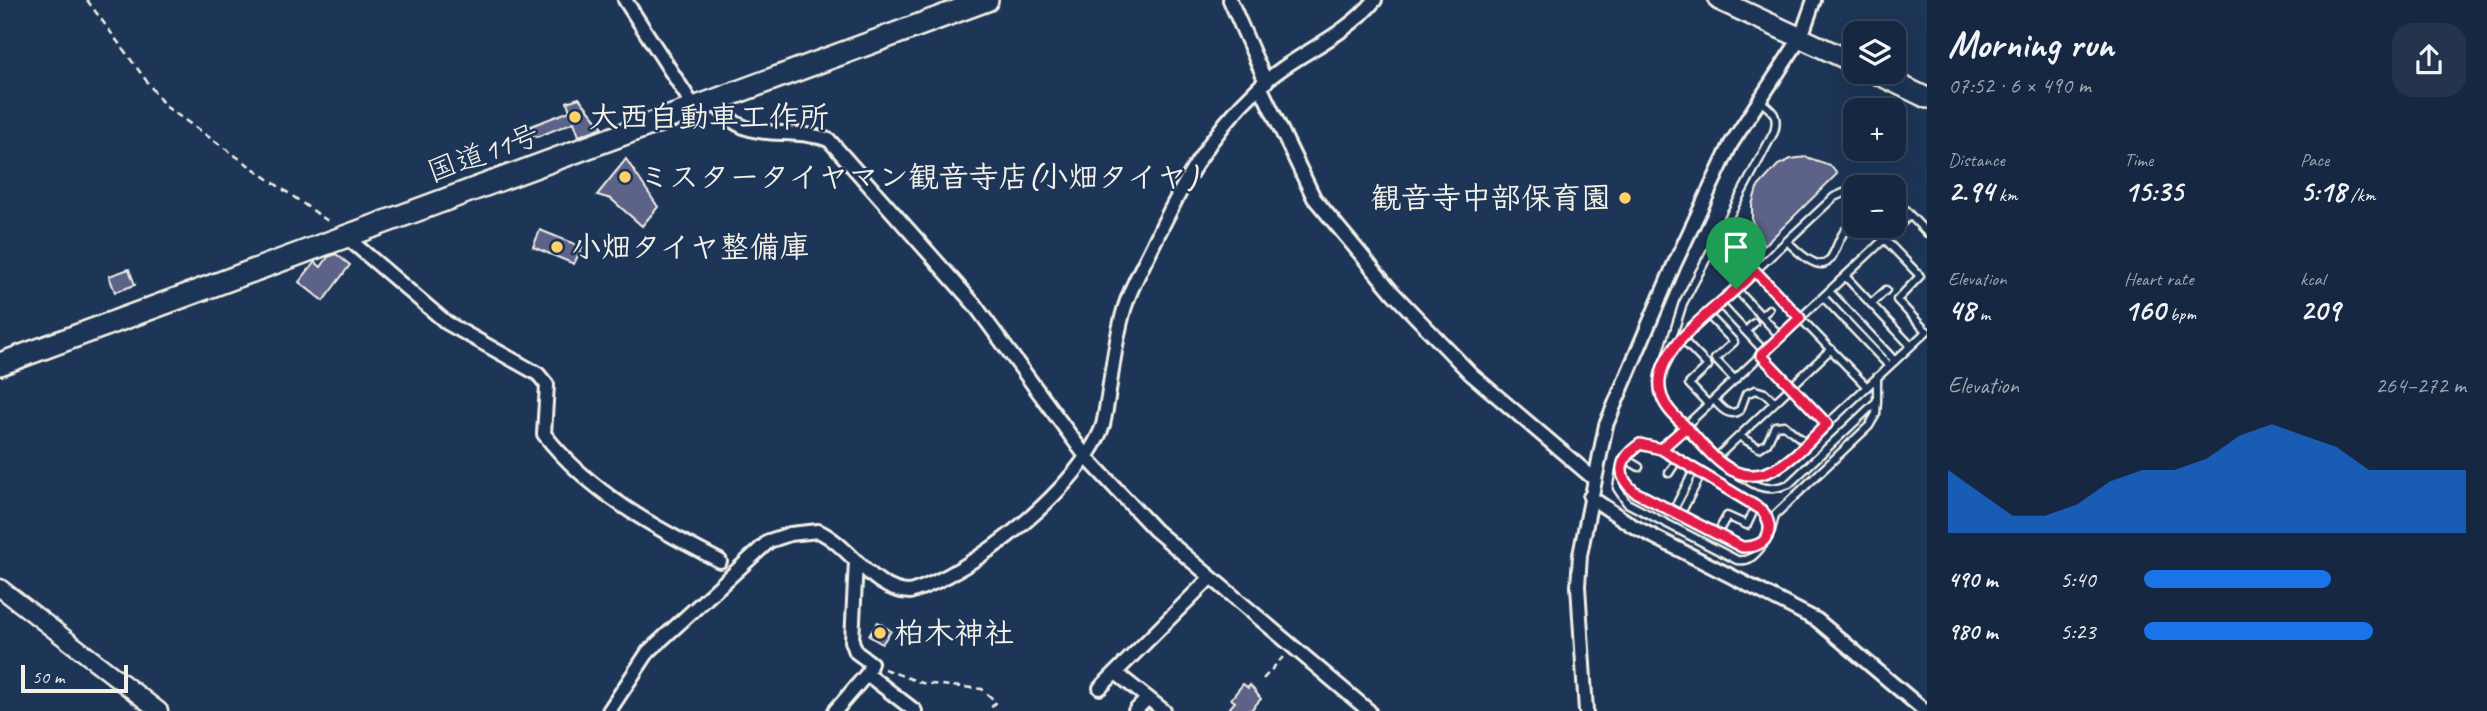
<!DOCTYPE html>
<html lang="en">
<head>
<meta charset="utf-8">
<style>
  body { margin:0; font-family:Caveat,"Klee One",sans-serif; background:#23344c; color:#f1f3f6; height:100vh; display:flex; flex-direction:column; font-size:26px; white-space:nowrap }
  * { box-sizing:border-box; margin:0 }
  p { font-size:23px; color:#9ea6b1 }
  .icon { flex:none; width:38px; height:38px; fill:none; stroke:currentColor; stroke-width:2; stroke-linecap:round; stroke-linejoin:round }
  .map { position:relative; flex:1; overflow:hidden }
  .side { display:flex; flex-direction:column; background:#162841; width:560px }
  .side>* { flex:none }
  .tools { position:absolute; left:1843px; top:21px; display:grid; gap:14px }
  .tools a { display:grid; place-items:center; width:63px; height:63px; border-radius:14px; background:#162841; box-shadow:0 7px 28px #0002,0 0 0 2px #35445a; font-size:35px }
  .scale { position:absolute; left:21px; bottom:18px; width:107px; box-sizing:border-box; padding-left:7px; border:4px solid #f4f1e8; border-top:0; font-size:19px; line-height:24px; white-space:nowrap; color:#f4f1e8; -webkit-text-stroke:5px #1d3557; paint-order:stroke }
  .pin { position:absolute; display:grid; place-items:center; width:60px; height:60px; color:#fff; margin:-72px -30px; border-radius:50% 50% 50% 0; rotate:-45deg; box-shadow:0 0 7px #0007 }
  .pin .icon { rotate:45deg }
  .round { display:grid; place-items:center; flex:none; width:74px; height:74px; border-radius:21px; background:#23344c }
  .head { display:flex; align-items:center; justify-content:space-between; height:119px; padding:0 21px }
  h1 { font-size:38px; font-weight:700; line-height:52px }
  .stats { display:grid; grid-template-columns:repeat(3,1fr); gap:10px; height:119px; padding:7px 21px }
  .stats div { display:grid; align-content:center }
  .stats b { font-size:30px; font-weight:700 }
  .stats small { font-size:19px; font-weight:400 }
  .stats p { font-size:19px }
  .chart { height:196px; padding:14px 21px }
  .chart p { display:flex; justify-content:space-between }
  .chart svg { width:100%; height:126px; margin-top:7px; fill:#1a73e8; opacity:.7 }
  ul { padding:0 21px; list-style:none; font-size:23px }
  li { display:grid; grid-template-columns:112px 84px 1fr; align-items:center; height:52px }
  li i { height:18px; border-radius:9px; background:#1a73e8 }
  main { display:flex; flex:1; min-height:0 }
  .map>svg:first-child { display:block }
  .building { fill:#5c6288; stroke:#f4f1e8; stroke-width:2 }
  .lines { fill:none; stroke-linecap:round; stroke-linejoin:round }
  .service-casing { stroke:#f4f1e8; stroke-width:11 }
  .minor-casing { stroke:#f4f1e8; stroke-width:18 }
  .tertiary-casing { stroke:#f4f1e8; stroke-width:21 }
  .primary-casing { stroke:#f4f1e8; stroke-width:24 }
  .trunk-casing { stroke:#f4f1e8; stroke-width:26 }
  .path { stroke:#f4f1e8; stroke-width:2.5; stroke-dasharray:7 5; stroke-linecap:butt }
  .service { stroke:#1d3557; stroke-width:6 }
  .minor { stroke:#1d3557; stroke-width:12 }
  .tertiary { stroke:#1d3557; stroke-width:16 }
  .primary { stroke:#1d3557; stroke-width:19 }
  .trunk { stroke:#1d3557; stroke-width:21 }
  .route-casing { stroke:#fff; stroke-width:14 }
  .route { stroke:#e11d48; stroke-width:9 }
  .poi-dot { fill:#ffd166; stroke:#1d3557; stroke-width:2.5 }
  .labels { text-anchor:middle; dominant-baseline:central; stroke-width:5; stroke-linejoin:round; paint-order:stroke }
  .poi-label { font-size:30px; font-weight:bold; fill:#f4f1e8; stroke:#1d3557; text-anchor:start }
  .street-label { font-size:30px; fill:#f4f1e8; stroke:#1d3557 }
</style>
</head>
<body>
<main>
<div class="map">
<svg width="1927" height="711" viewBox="0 0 1927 711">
  <rect width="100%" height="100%" fill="#1d3557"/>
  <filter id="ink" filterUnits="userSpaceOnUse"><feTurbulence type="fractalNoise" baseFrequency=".0143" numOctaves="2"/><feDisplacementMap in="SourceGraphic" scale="14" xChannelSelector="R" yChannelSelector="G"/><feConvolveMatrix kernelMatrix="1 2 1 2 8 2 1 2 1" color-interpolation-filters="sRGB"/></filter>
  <g filter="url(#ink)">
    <!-- building -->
    <path class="building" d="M 579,98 L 603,127 L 579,136 L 574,122 L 537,137 L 529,134 L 531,126 L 570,111 L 567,102 Z
      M 1806,157 L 1830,165 L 1837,174 L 1764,246 L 1752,221 L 1752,205 L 1757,188 L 1778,165 L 1791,159 Z
      M 626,159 L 658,207 L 642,226 L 611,199 L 597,195 Z
      M 540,230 L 582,247 L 574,264 L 533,247 Z
      M 336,254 L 350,265 L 323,301 L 299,282 L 315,262 L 321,267 L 328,257 Z
      M 129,269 L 135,285 L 115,292 L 109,276 Z
      M 878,622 L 891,631 L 882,644 L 869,636 Z
      M 1243,684 L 1248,688 L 1250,685 L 1261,699 L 1250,711 L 1227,711 L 1235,702 L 1231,699 Z"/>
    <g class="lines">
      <!-- service casing -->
      <g class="service-casing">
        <path id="service" d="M 1860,187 L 1862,187
          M 1894,198 L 1927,233
          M 1872,226 L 1920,276 L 1897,300 L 1926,331
          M 1787,241 C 1843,298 1827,233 1855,223
          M 1755,271 L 1867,387
          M 1845,276 L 1911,346
          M 1736,289 L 1781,337
          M 1829,291 L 1895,361
          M 1823,297 L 1889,366
          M 1720,304 L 1765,352
          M 1871,304 L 1886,290
          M 1708,315 L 1734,342 L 1715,359 L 1735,380
          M 1761,316 L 1769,309
          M 1746,331 L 1754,323
          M 1682,339 L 1708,366 L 1689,384 L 1709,405
          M 1667,354 L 1683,303 L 1774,132 C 1779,115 1773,111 1760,101
          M 1761,355 L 1827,424
          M 1714,400 C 1721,408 1729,418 1740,410 L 1746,394 L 1755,390 L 1765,393 L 1774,402
          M 1877,401 L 1877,377
          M 1739,436 L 1759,448 L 1767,443 L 1775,426 L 1784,425 L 1806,443
          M 1640,445 L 1660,448 L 1762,510 L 1769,518 L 1768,538 L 1759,546 L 1742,547 L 1635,492 C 1623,483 1621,475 1623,460 Z
          M 1661,449 L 1910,215
          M 1624,458 L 1639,467
          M 1716,458 L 1831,349
          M 1620,471 L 1617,488 L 1627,503 L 1737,560 C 1750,562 1755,555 1763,545
          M 1669,473 L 1678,459
          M 1739,473 L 1761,475 L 1783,465 L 1927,331
          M 1673,511 L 1695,469
          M 1680,515 L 1702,473
          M 1771,530 L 1775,515 L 1869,426 L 1876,414 L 1877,401 L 1789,484 C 1778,488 1769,490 1758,486 C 1734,476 1667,418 1661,394 C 1656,375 1663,359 1676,345 L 1834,197 L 1855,188
          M 1717,534 L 1727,516 L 1747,525 L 1756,506"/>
      </g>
      <!-- minor casing -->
      <g class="minor-casing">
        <path id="minor" d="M 625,0 L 694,107
          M 1230,0 L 1266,82
          M 1260,86 L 1314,198 L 1393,293 L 1471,374 L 1593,478
          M 713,100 C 745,148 782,124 829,140 L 974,304 L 1087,458 L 1155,530 L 1369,711
          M 345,236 L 447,323 L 538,374 L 547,385 L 544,434 C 590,493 655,528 720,561
          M 1590,497 L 1633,526 L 1817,620 L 1925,711
          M 856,561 L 852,641 L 856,652 L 871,663 L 867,674
          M 1116,673 L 1164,711
          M 1100,688 L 1209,579
          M 609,711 L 648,652 L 769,541 L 790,534 L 818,531 C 850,545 873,592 910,592 C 973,573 1081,487 1103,425 C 1111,388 1113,347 1124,310 C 1130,288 1142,268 1152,247 C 1181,187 1208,135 1257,89 C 1293,54 1342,40 1375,0
          M 835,711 L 867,674 L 915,711
          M 1135,711 L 1148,698
          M 1586,711 L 1578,586 L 1580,555 L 1606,425 L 1674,265 L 1731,144 L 1801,37 L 1814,0"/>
      </g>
      <!-- tertiary casing -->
      <g class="tertiary-casing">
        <path id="tertiary" d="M 0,588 L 159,711"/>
      </g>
      <!-- primary casing -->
      <g class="primary-casing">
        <path id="primary" d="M 1719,0 L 1855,63
          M 1873,72 L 1927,98"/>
      </g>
      <!-- trunk casing -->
      <g class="trunk-casing">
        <path id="trunk" d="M 0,364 L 987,0"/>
      </g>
      <!-- path -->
      <path class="path" d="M 87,0 L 165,106 L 332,224
        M 884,669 L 922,683 L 982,689 L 996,702 L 988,711
        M 1263,679 L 1283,657"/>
      <!-- service -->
      <use href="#service" class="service"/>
      <!-- minor -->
      <use href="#minor" class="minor"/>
      <!-- tertiary -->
      <use href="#tertiary" class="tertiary"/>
      <!-- primary -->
      <use href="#primary" class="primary"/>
      <!-- trunk -->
      <use href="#trunk" class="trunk"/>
    </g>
  </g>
  <g class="lines" filter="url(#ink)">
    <!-- route casing -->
    <g class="route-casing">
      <path id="route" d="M 1736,289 C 1709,314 1647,355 1662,397 C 1666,409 1677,418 1686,427 L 1661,449 L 1762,510 C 1777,530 1767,548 1742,547 L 1635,492 C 1615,476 1619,458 1640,444 L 1661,449 L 1686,427 C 1698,439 1710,456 1725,466 C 1766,495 1800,449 1827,424 L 1761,355 L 1800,318 L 1755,271 L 1736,289"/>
    </g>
    <!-- route -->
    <use href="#route" class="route"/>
  </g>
  <!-- markers -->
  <g class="poi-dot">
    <circle cx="575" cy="117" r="7"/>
    <circle cx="625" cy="177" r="7"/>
    <circle cx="1625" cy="198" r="7"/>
    <circle cx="557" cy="247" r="7"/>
    <circle cx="880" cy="633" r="7"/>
  </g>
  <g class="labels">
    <!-- poi labels -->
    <g class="poi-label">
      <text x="589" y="117">大西自動車工作所</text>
      <text x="639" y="177">ミスタータイヤマン観音寺店(小畑タイヤ)</text>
      <text x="1611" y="198" text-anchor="end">観音寺中部保育園</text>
      <text x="571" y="247">小畑タイヤ整備庫</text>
      <text x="894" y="633">柏木神社</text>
    </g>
    <!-- street labels -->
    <g class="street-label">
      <text transform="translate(483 153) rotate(-20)">国道11号</text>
    </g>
  </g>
</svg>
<div class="tools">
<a><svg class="icon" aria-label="layers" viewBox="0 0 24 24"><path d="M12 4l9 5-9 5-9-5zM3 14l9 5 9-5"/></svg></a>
<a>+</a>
<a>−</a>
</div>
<div class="scale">50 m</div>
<div class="pin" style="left:1736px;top:289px;background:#1e9e55"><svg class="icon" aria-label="arrive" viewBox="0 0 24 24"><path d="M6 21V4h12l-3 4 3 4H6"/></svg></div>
</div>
<section class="side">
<div class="head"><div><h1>Morning run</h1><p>07:52 · 6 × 490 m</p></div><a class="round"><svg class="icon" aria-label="share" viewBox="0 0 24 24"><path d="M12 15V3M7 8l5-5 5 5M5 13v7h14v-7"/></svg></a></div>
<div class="stats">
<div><p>Distance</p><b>2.94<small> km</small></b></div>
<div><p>Time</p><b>15:35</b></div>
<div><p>Pace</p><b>5:18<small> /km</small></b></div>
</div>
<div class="stats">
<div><p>Elevation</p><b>48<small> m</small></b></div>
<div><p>Heart rate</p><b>160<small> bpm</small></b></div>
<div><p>kcal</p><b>209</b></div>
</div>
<div class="chart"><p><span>Elevation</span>264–272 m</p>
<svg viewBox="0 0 160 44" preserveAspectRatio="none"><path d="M0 44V22L10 30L20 38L30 38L40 34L50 26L60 22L70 22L80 18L90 10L100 6L110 10L120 14L130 22L140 22L150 22L160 22V44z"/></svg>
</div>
<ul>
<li><b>490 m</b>5:40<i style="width:58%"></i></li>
<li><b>980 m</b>5:23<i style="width:71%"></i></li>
</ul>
</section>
</main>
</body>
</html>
